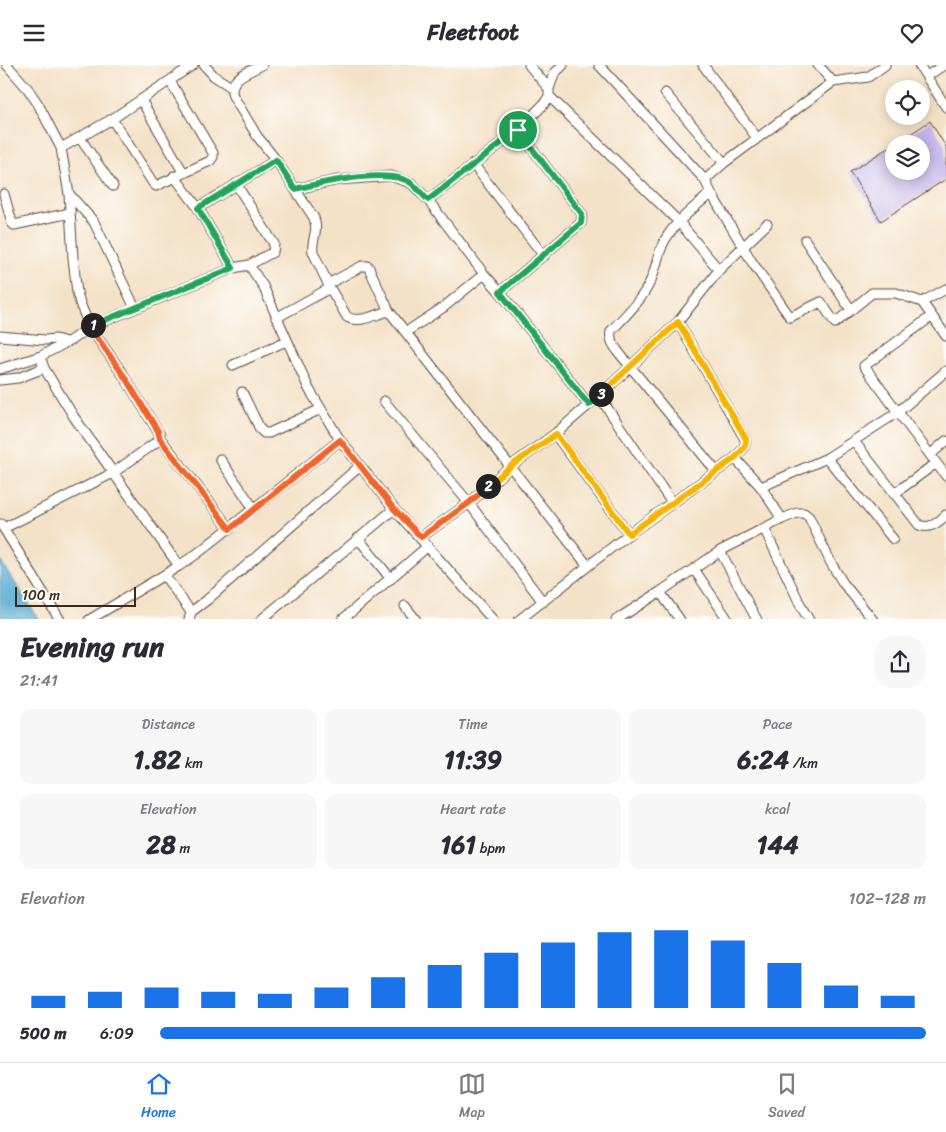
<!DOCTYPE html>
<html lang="en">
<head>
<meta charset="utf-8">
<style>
  body { margin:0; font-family:Sriracha,sans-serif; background:#f7f7f7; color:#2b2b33; height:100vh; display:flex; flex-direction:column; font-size:19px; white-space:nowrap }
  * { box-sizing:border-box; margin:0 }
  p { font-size:16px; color:#7c7c81 }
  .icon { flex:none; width:28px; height:28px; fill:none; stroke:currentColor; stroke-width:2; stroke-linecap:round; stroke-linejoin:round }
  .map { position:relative; height:554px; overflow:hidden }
  .drawer { display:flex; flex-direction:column; background:#fff; flex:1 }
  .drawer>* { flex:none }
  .tools { position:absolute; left:885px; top:15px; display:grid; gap:10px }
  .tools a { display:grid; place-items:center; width:45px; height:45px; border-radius:50%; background:#fff; box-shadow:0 2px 12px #0003; font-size:25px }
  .scale { position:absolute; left:15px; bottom:12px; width:121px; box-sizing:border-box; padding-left:5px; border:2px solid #3b2a1e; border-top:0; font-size:14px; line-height:18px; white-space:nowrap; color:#3b2a1e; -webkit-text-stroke:4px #fdfcf7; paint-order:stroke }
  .pin { position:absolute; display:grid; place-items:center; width:42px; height:42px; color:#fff; margin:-21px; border:2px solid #fff; border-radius:50%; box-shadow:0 1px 5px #0007 }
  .km { position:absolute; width:25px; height:25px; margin:-12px; border-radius:50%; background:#222; color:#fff; font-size:14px; line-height:25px; text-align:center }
  .round { display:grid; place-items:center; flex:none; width:52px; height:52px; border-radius:20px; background:#f7f7f7 }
  .head { display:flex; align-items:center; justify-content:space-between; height:85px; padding:0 20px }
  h1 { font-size:28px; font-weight:700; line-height:38px }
  .figures { display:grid; grid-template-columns:repeat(3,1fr); gap:8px; height:85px; padding:5px 20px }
  .figures div { display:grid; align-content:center; border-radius:12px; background:#f7f7f7; text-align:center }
  .figures b { font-size:25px; font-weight:700 }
  .figures small { font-size:14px; font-weight:400 }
  .figures p { font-size:14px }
  .chart { height:140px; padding:10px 20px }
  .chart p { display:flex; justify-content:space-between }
  .chart svg { width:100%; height:90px; margin-top:5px; stroke:#1a73e8; stroke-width:6 }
  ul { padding:0 20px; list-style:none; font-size:16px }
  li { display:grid; grid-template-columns:80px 60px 1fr; align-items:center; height:38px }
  li i { height:12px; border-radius:6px; background:#1a73e8 }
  header { display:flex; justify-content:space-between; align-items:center; height:65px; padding:0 20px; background:#fff; font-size:22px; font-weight:700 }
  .tabs { display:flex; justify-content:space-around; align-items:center; height:70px; border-top:1px solid #e1e1e2; background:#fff; font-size:14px; color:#7c7c81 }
  .tabs a { display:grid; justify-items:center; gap:2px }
  .tabs .selected { color:#1a73e8 }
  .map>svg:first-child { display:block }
  .water { fill:#5aaed6; stroke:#4a6c7a }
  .building { fill:#c2b4ea }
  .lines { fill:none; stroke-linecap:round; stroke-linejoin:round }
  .minor-casing { stroke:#574638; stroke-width:11 }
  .minor { stroke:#fff; stroke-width:9 }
  .split-1-casing { stroke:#fff; stroke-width:10 }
  .split-2-casing { stroke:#fff; stroke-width:10 }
  .split-3-casing { stroke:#fff; stroke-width:10 }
  .split-4-casing { stroke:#fff; stroke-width:10 }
  .split-1 { stroke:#22a559; stroke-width:6 }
  .split-2 { stroke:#f0652b; stroke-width:6 }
  .split-3 { stroke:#f5b400; stroke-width:6 }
  .split-4 { stroke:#22a559; stroke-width:6 }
</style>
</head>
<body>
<header><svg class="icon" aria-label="menu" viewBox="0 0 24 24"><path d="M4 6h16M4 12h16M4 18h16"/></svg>Fleetfoot<svg class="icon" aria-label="heart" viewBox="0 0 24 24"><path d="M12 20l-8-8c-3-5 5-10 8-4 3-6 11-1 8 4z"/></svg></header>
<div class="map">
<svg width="946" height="555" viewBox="0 0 946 555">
  <rect width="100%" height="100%" fill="#fdfcf7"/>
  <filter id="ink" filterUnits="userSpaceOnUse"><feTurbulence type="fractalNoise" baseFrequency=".02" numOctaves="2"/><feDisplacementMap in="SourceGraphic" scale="10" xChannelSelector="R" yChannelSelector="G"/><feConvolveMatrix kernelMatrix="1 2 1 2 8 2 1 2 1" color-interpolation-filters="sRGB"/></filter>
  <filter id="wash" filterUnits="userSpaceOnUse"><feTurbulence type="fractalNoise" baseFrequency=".0096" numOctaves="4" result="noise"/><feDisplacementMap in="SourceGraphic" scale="20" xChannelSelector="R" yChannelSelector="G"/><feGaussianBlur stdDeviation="1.12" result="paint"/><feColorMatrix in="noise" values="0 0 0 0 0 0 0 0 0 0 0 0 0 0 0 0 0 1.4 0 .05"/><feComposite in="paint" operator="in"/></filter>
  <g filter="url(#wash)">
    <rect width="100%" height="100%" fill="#f4e2c8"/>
    <!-- water -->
    <path class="water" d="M 0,495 L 39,554 L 0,554 Z"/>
    <g id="blocks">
      <!-- building -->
      <path class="building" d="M 930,56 L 946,82 L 946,114 L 881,156 L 850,107 L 894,79 L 894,106 L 921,106 L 921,79 L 895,79 Z"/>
    </g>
  </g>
  <g filter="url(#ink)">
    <use href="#blocks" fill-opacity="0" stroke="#574638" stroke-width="1"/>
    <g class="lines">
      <!-- minor casing -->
      <g class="minor-casing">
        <path id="minor" d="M 204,0 L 214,11 L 231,22
          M 529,0 L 549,24
          M 599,0 L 705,115 L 711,128
          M 703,0 L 757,73
          M 818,0 L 833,17
          M 919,0 L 946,42
          M 927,11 L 944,0
          M 665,28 L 724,98
          M 549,31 L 679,157 L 719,205
          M 141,35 L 183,107
          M 112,54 L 153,118 L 156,121 L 210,96 L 213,92 L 213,88 L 170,16
          M 80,73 L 113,121
          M 61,83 L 112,54 L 193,0
          M 276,95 L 314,153 C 319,169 311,173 313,187 L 330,223
          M 473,99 L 544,191
          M 174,111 L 198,143 L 276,95 L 257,71 L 233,31 C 227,13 249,7 262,0
          M 705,115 L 724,98 L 833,17 L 868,12 L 885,0
          M 236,119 L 274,179 L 273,187 L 249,200
          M 295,124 L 338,115 L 391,111 L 411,118 L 428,135 L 484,209 L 500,227 L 589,340
          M 4,129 L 12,158 L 14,160 L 70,148
          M 69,129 L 94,157 L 135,243
          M 428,135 L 518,65
          M 198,143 L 233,203
          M 805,175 L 851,245
          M 328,219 L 362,201 L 368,201 L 389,246 L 588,501
          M 500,227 L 581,158 L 582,149 L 518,65 L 544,39 L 549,31 L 549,24 L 554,9 L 563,0
          M 922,237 L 946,224
          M 932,251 L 864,301 L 898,347 L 946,306
          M 276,253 L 330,223 L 347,252 C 359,259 377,249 389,246
          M 406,267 L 444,242 L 484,209
          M 0,271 L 45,275 L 56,274 L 66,277
          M 233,300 L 286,276
          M 44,303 L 74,352 L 179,501
          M 0,304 L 41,291 L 71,275 L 90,262 L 233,203 L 249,200 L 263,221 L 309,324 L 340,375 L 394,444 L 493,555
          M 0,315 L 18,313 L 44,303 L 42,297
          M 242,327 L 260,364 L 264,368 L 269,368 L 321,344
          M 599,331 L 672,438
          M 384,336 L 469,438 L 543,537
          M 555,369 L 629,469
          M 160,373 L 230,464
          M 854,376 L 919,460 C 930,465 938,457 946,450
          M 930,390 L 946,376
          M 735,393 L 761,422 L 782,454
          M 827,393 L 893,474
          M 220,394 L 254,444
          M 716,406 L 620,289 C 615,282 609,276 611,266 C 626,250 642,235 651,215 C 657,201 657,190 665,175 C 676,156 695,142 711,128 L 752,197 L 790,252 L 821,237 L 835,258 L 872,228 L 896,228 L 922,237 L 946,271
          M 761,422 L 827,393 L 898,347 L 946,411
          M 894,429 L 936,398
          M 1,459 L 60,555
          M 4,463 L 113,408 L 155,378 L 160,373 L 160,370 L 124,311 L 90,262 L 81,241 L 77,228 L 73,193 L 69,129 L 61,83 L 38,39 L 28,24 L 7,0
          M 764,463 L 802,543 L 809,555
          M 421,472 L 469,438 L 511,401 L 555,369 L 599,331 L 678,257 L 719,205 L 767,159
          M 358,473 L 391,514
          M 720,486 L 757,555
          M 694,504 L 728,555
          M 164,510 L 191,547
          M 660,527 L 680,555
          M 405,541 L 416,555
          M 89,555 L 179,501 L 198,488 L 340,375
          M 189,555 L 191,547 L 207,535 L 360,401
          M 261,555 L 394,444
          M 342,555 L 428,481
          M 519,555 L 629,469 L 735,393 C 740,387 747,382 745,374 L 678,257
          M 616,555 L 660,527 L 720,486 L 782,454 L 797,448 L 804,448 L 809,452 L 831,498 L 843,518 L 873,555"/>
      </g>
      <!-- minor -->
      <use href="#minor" class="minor"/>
    </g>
  </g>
  <g class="lines" filter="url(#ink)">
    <!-- split-1 casing -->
    <g class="split-1-casing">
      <path id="split-1" d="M 93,260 L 233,203 L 198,143 L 276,95 L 295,124 C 320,118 389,102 411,118 C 417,122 422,130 428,135 L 518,65"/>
    </g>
    <!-- split-2 casing -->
    <g class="split-2-casing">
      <path id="split-2" d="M 93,260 L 90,262 L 124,311 L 158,366 L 160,374 L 230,464 L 340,375 L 394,444 L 421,472 L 469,438 L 488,421"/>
    </g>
    <!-- split-3 casing -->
    <g class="split-3-casing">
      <path id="split-3" d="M 488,421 L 511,401 L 556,369 L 629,469 L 735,393 C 740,387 747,382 746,374 L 678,257 L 601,329"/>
    </g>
    <!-- split-4 casing -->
    <g class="split-4-casing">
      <path id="split-4" d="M 518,65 L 582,149 L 581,158 L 500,227 L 589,340 L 601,329"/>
    </g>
    <!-- split-1 -->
    <use href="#split-1" class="split-1"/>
    <!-- split-2 -->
    <use href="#split-2" class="split-2"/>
    <!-- split-3 -->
    <use href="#split-3" class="split-3"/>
    <!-- split-4 -->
    <use href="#split-4" class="split-4"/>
  </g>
</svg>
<div class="tools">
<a><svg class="icon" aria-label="locate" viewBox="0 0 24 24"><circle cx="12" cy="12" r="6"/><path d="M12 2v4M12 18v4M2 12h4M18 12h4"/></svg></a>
<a><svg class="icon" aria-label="layers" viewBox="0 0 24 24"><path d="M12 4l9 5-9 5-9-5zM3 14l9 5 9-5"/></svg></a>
</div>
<div class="scale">100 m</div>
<div class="pin" style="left:518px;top:65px;background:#1e9e55"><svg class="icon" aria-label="arrive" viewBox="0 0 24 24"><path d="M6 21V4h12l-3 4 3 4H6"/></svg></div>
<b class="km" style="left:93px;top:260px">1</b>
<b class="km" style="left:488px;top:421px">2</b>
<b class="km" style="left:601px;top:329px">3</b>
</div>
<section class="drawer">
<div class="head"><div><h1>Evening run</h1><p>21:41</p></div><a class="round"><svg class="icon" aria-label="share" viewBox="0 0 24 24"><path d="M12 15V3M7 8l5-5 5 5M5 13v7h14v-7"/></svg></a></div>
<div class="figures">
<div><p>Distance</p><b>1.82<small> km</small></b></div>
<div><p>Time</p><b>11:39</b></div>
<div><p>Pace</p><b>6:24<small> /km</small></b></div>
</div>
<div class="figures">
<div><p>Elevation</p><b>28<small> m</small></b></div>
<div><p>Heart rate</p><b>161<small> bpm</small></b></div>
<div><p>kcal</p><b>144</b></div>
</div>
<div class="chart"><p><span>Elevation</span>102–128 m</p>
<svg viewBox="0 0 160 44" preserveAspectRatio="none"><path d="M5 44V38M15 44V36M25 44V34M35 44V36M45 44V37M55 44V34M65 44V29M75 44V23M85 44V17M95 44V12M105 44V7M115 44V6M125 44V11M135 44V22M145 44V33M155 44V38"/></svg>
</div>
<ul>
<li><b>500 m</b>6:09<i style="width:100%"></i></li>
</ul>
</section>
<nav class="tabs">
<a class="selected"><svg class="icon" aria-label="home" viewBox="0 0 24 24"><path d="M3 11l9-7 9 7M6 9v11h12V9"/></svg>Home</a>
<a><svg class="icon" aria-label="map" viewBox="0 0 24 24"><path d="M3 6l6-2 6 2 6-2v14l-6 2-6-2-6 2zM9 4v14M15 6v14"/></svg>Map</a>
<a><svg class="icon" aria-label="saved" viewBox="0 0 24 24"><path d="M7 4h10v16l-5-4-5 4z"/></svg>Saved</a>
</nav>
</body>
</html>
